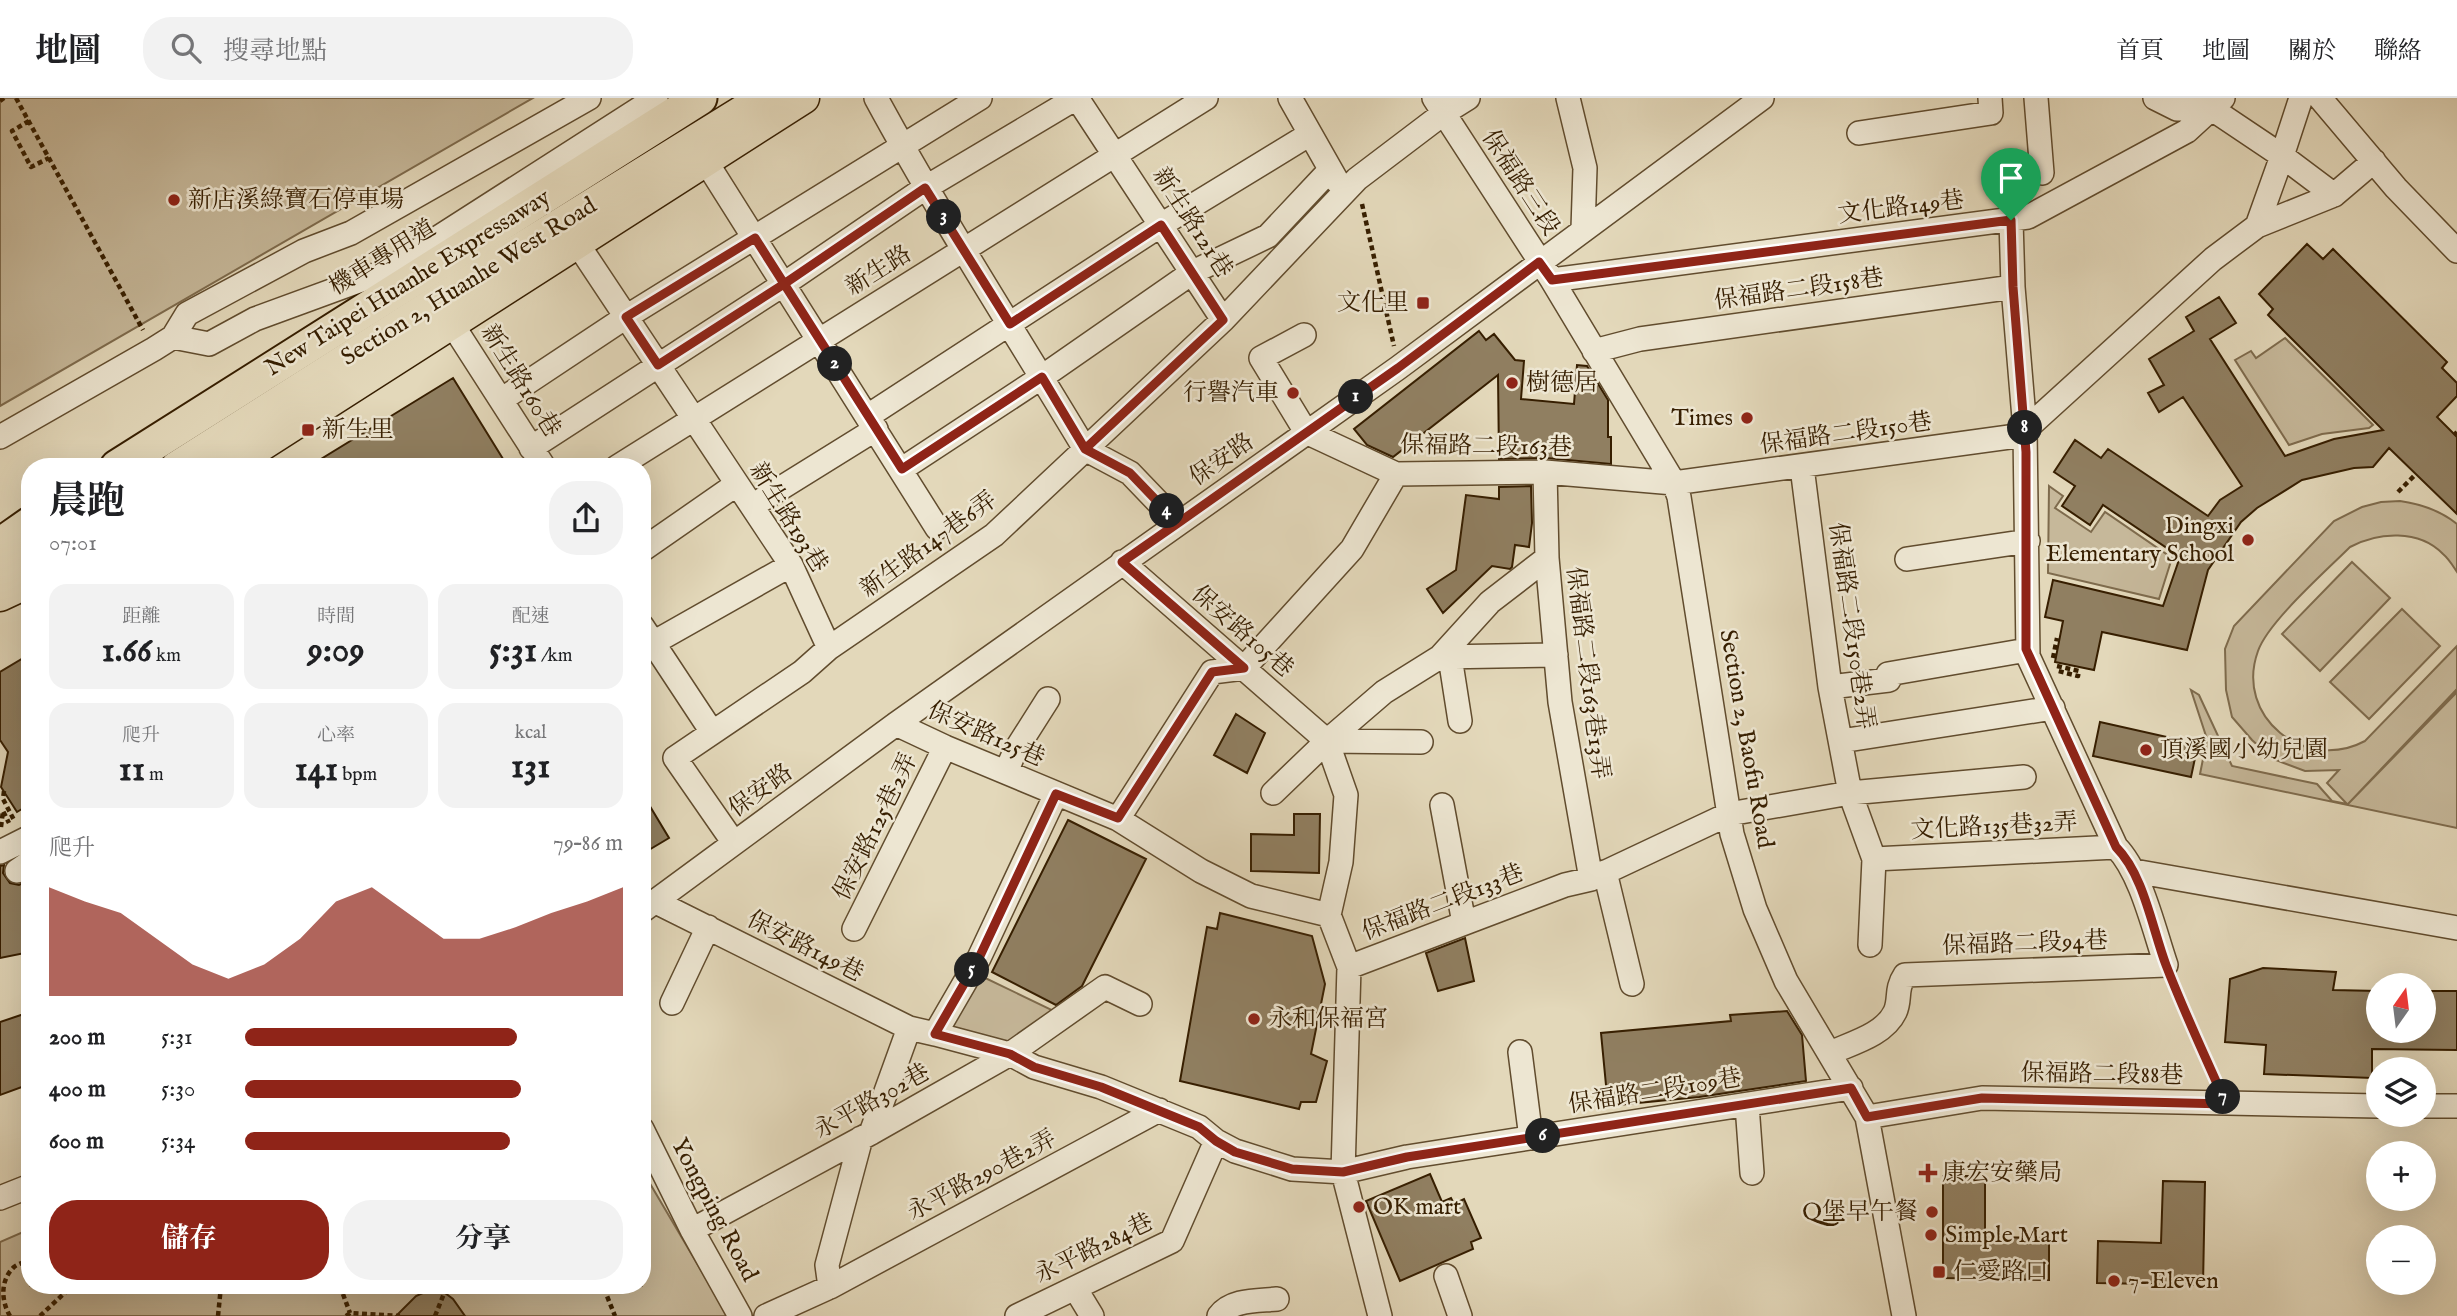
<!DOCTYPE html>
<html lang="zh-TW">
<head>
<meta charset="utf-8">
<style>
  body { margin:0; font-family:"IM FELL English","Noto Serif TC",serif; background:#f2f2f2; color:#202124; height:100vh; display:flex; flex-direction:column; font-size:26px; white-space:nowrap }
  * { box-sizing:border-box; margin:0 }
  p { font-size:23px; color:#757577 }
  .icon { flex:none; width:38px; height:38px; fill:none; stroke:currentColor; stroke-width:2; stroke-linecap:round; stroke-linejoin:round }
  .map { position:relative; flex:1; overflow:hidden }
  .panel { position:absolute; left:21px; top:360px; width:630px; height:836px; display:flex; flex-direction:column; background:#fff; border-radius:28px; box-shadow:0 7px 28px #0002 }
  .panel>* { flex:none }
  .needle { width:46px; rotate:14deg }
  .tools { position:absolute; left:2366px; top:875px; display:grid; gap:14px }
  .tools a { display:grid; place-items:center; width:70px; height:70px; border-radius:50%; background:#fff; box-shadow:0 7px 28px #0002; font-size:35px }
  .pin { position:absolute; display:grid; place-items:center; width:60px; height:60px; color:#fff; margin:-72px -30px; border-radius:50% 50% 50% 0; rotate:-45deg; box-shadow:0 0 7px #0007 }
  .pin .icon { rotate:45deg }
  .km { position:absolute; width:35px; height:35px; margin:-18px; border-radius:50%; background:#222; color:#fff; font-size:19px; line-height:35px; text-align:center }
  .round { display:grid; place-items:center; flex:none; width:74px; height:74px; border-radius:28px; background:#f2f2f2 }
  .headline { display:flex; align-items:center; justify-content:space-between; height:119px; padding:0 28px }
  h1 { font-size:38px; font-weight:700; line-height:52px }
  .figures { display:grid; grid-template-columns:repeat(3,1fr); gap:10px; height:119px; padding:7px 28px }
  .figures div { display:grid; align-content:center; border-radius:18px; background:#f2f2f2; text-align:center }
  .figures b { font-size:35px; font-weight:700 }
  .figures small { font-size:19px; font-weight:400 }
  .figures p { font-size:19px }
  .chart { height:196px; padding:14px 28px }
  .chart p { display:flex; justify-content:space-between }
  .chart svg { width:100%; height:126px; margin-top:7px; fill:#8f2418; opacity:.7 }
  .cta { display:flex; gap:14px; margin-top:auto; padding:14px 28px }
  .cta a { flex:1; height:80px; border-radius:28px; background:#8f2418; color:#fff; font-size:28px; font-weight:700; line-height:80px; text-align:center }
  .cta a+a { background:#f2f2f2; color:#202124 }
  ul { padding:0 28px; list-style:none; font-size:23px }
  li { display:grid; grid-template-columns:112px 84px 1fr; align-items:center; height:52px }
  li i { height:18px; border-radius:9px; background:#8f2418 }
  header { display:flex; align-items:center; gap:42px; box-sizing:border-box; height:98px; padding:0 35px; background:#fff; border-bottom:2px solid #e0e0e0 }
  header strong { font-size:33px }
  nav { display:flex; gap:38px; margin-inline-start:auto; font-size:24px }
  .search { width:490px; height:63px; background:#f2f2f2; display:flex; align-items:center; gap:18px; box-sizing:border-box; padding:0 24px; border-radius:28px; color:#757577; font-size:26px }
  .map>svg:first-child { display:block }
  .green { fill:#c6b89a; stroke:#7e6b4d; stroke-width:2 }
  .building { fill:#907f61; stroke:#361e00; stroke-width:2 }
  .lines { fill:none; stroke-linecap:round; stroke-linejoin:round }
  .minor-casing { stroke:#614c2e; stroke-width:26 }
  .major-casing { stroke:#361e00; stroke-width:33 }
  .highway-casing { stroke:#361e00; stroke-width:37 }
  .path { stroke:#361e00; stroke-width:4.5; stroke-dasharray:5 3.5; stroke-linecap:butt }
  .minor { stroke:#ede6d2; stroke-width:23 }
  .major { stroke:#e3d8ba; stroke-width:30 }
  .highway { stroke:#e3d8ba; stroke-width:33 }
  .route-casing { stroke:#fff; stroke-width:14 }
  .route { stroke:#8f2418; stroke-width:9 }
  .poi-dot { fill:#8f2418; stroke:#ede6d2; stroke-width:2.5 }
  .labels { text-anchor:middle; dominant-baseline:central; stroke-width:5; stroke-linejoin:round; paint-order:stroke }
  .street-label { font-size:24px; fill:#361e00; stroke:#ede6d2 }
  .poi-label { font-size:24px; fill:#361e00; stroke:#ede6d2; text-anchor:start }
</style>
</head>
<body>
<header>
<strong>地圖</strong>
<div class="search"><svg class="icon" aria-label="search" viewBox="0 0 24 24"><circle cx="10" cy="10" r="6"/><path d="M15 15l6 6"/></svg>搜尋地點</div>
<nav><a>首頁</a><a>地圖</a><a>關於</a><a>聯絡</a></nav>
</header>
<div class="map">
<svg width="2457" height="1218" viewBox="0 0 2457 1218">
  <rect width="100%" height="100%" fill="#e3d8ba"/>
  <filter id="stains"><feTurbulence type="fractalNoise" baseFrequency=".00286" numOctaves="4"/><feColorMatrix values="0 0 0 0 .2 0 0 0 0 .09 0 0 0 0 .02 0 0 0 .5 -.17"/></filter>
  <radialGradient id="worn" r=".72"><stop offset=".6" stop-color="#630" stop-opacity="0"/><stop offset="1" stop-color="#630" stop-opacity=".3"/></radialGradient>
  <!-- green -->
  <path class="green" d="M 0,0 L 533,0 L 0,308 Z
    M 2285,240 L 2373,327 L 2369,330 L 2322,336 L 2289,347 L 2235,262 L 2251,253 L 2256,260 Z
    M 2049,388 L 2063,398 L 2055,410 L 2091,434 L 2105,414 L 2172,460 L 2159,501 L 2048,475 Z
    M 2400,403 C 2421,406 2441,413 2457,426 L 2457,474 C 2453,468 2449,461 2443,456 C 2419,431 2378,434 2350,449 C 2326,473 2268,524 2258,553 C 2234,619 2305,675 2365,643 L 2457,548 L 2457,591 L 2348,706 L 2457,594 L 2457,730 L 2200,676 L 2207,641 L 2191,592 L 2199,597 L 2232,668 L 2317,686 L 2332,703 L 2347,706 L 2327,685 L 2339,672 L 2305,673 L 2273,661 L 2252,642 L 2232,619 L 2226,592 L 2225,551 L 2234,528 L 2334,423 L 2362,409 L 2381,404 Z
    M 2352,464 L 2390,500 L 2320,573 L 2282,536 Z
    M 2402,511 L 2440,548 L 2369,621 L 2330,584 Z
    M 979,877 L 1056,914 L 991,955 L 944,932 Z
    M 642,1072 L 728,1218 L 0,1218 L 0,1144 L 30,1131 L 30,1188 L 642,1188 Z"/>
  <!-- building -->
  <path class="building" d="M 2307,146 L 2323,161 L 2333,151 L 2447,264 L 2442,270 L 2457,285 L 2457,298 L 2437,319 L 2457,339 L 2457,416 L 2389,350 L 2373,369 L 2354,370 L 2302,382 L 2257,410 L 2241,424 L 2208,472 L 2187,552 L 2102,534 L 2094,572 L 2055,564 L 2063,523 L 2045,519 L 2053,482 L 2163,508 L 2180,459 L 2103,407 L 2090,427 L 2062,408 L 2075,388 L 2054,374 L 2075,342 L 2101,360 L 2108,351 L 2208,418 L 2220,402 L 2242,388 L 2183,299 L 2159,314 L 2148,295 L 2164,287 L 2149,261 L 2194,233 L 2186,219 L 2219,199 L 2236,225 L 2210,241 L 2285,358 L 2334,341 L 2383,332 L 2268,217 L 2273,211 L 2259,196 Z
    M 1479,233 L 1486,242 L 1494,236 L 1515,262 L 1524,263 L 1521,301 L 1574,306 L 1577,267 L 1587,268 L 1608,302 L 1608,339 L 1611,339 L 1611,366 L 1546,360 L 1499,361 L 1498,277 L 1393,359 L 1367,347 L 1354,331 Z
    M 453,280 L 508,369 L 308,369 Z
    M 1531,388 L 1532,425 L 1529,449 L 1515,447 L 1512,469 L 1510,471 L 1492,468 L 1443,515 L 1427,491 L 1456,472 L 1466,397 L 1499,401 L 1499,389 Z
    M 30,556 L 30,706 L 17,714 L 1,689 L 8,654 L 0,642 L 0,574 Z
    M 1236,616 L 1265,635 L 1247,675 L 1214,657 Z
    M 2100,624 L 2198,646 L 2191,679 L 2093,658 Z
    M 642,695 L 669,740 L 642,756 Z
    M 1294,716 L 1320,716 L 1319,775 L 1251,773 L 1251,736 L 1294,737 Z
    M 1068,722 L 1146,761 L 1082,888 L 1056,907 L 992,874 Z
    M 4,767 L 3,775 L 10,785 L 19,787 L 30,781 L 30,854 L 0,860 L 0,768 Z
    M 1220,815 L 1312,838 L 1325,886 L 1311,956 L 1327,963 L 1316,1004 L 1301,1004 L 1299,1011 L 1180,983 L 1207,829 L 1217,831 Z
    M 1465,840 L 1474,883 L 1438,893 L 1426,855 Z
    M 2263,870 L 2336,874 L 2333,892 L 2378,893 L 2378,933 L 2424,933 L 2424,893 L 2457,893 L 2457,952 L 2372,951 L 2372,980 L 2264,976 L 2266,947 L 2225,944 L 2230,881 Z
    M 1787,913 L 1802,937 L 1806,983 L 1699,999 L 1608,1008 L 1601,935 L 1731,923 L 1730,917 Z
    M 30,914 L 30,986 L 0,997 L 0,924 Z
    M 1430,1076 L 1442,1104 L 1451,1100 L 1454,1106 L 1464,1101 L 1481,1140 L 1471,1144 L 1473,1151 L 1400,1183 L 1366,1103 Z
    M 1943,1078 L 1985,1078 L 1985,1139 L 2049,1140 L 2049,1182 L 1943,1180 Z
    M 2163,1083 L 2205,1084 L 2203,1187 L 2097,1185 L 2098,1143 L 2161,1145 Z
    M 425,1194 L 445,1195 L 453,1201 L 465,1218 L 396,1218 L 416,1198 Z"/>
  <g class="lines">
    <!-- minor casing -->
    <g class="minor-casing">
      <path id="minor" d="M 876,0 C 941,120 1015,234 1085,351
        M 1077,0 L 1223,222
        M 1290,0 L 1337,83
        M 1434,0 L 1552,182 L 1674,385 L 1679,399 L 1732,736 L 1755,811 L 1786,883 L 1867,1019 L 1904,1218
        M 1568,0 L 1585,70 L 1583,131
        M 2036,0 L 2042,75
        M 2155,0 L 2177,11 L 2212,11 L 2282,58 L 2257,128
        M 2301,0 L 2282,58 L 2334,97
        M 2320,0 L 2396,90 L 2457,153
        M 1859,35 L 1991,15 L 1990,0
        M 705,62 L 937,430
        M 2011,122 L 2013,189 L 2025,332
        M 577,145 L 791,467 L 829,550
        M 1552,182 L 2028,119 L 2187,33 L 2223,0
        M 452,226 L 544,369
        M 1304,237 L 1261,260 L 1306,334 L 1396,376 L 1545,374 L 1674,385 L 2024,337
        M 173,239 L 209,246 L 255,221 L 386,173 L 656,0
        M 1594,253 L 1640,241 L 2013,189
        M 501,302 L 626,219 L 980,0
        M 868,318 L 1161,127 L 1310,36
        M 0,339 L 154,251 L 173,239 L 187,216 L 304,153 L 351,135 L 589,0
        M 531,350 L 784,186 L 925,90 L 1076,0
        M 1085,351 L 1130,375 L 1178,425
        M 617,369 L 1206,0
        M 1802,369 L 1830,589 L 1850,695 L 1874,761 L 1870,847
        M 902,371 L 1042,279 L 1193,174 L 1268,138 L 1330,72
        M 1545,374 L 1547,460 L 1560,604 L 1591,781
        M 752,408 L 876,331
        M 642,452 L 737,386
        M 1907,461 L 2028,443
        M 1122,464 L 1327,643 L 1384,594 L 1440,559 L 1556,557
        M 642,528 L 712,634
        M 653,545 L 791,467
        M 1440,559 L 1490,504 L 1547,460
        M 1450,559 L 1460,623
        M 1830,589 L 1889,582 L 1888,576 L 2027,552
        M 896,626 L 945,649 L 1118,721 L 1201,773 L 1251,798 L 1329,817 L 1349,869 L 1565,787 L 1591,781 L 1729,716 L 1850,695 L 2024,679
        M 1327,643 L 1346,697 L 1341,764 L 1329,817
        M 1327,643 L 1421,644
        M 1841,643 L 2053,610
        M 1006,674 L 1015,653 L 1048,601
        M 1273,695 L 1327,643
        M 1056,696 L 979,860 L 935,936 L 1010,956 L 1105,889 L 1140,906
        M 1442,707 L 1464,825
        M 1118,721 L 1212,574 L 1244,570 L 1352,451 L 1396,376
        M 734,745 L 675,660 L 802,574 L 829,550 L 994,437 L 1223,222 L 1357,81 L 1444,15 L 1468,0
        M 0,754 L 30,739
        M 1874,761 L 2116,749
        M 17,773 L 30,764
        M 2134,773 L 2457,830
        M 1605,774 L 1632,886
        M 654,803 L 909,930 L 935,936
        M 642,813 L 896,626 L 1398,270 L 1762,0
        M 854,831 L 945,649
        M 1349,869 L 1343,1074 L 1380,1218
        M 672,905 L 708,829
        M 1520,954 L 1531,1040
        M 1830,955 C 1852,945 1884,937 1895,914 C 1901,901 1895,892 1905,877 L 2166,867 C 2154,832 2141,774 2116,749 L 2028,558 L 2025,332 L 2213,161 L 2257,128 L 2334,97 L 2374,63
        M 1747,1007 L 1752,1075
        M 2424,1008 L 2457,1008
        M 1867,1019 L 1982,1000 L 2378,1008
        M 642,1031 L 692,1132 L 740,1218
        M 871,1035 L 909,930
        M 0,1100 L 30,1088
        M 692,1132 L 871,1035 L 1010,956 L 1034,969 L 1101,989 L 1199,1029 L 1216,1043 L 1235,1053 L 1292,1071 L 1343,1074 L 1407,1059 L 1851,990
        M 1446,1178 L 1460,1218
        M 830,1189 L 827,1167 L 861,1040
        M 1075,1190 L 1092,1218
        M 766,1218 L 830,1189 L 1159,1012
        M 1017,1218 L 1172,1143 L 1216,1043
        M 1219,1218 C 1231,1201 1259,1203 1277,1201"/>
    </g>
    <!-- major casing -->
    <g class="major-casing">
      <path id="major" d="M 176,369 L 498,164 L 763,0
        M 228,369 L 804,0
        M 0,469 L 30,452
        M 0,498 L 30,484"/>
    </g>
    <!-- highway casing -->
    <g class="highway-casing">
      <path id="highway" d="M 117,369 L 700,0
        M 0,447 L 30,426"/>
    </g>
    <!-- path -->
    <path class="path" d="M 16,0 L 143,232
      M 0,3 L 4,0
      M 29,23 L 12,33 L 31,69 L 49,60
      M 1362,106 L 1394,248
      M 2454,337 L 2457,334
      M 2398,394 L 2416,376
      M 2053,560 L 2057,540
      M 2057,568 L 2079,573 L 2078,578 L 2058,573
      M 4,693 L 3,701 L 15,724
      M 1,729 L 3,713 L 9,725
      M 2174,885 L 2216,983
      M 340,1188 L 350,1215
      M 595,1188 L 605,1193 L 615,1218
      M 10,1218 C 1,1203 0,1182 14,1169 C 17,1166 25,1164 30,1162
      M 40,1218 L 72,1188
      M 218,1218 L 221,1188
      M 346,1218 L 350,1215 L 400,1218
      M 435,1218 L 447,1188"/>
    <!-- minor -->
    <use href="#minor" class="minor"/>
    <!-- major -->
    <use href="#major" class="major"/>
    <!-- highway -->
    <use href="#highway" class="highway"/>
  </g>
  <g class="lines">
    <!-- route casing -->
    <g class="route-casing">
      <path id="route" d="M 2011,122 L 1552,182 L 1539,164 L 1398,270 L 1178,425 L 1130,375 L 1085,351 L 1042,279 L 902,371 L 755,140 L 626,219 L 658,267 L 784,186 L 925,90 L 1010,226 L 1161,127 L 1223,222 L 1085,351 L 1130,375 L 1178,425 L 1122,464 L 1244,570 L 1212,574 L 1118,720 L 1056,696 L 979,860 L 935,936 L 1010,956 L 1034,969 L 1101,989 L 1199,1029 L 1216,1043 L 1235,1054 L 1292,1071 L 1343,1074 L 1407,1059 L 1851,990 L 1867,1019 L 1982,1000 L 2226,1006 C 2206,960 2184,914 2166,867 C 2152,830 2144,777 2116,749 L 2026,551 L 2026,354 L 2013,189 L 2011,122"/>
    </g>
    <!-- route -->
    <use href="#route" class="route"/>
  </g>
  <!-- markers -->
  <g class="poi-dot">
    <circle cx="174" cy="102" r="7"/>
    <rect x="1416" y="198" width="14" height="14" rx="3.5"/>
    <circle cx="1512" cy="285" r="7"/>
    <circle cx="1293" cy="295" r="7"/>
    <circle cx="1747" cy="320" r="7"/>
    <rect x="301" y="325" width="14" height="14" rx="3.5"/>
    <circle cx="2248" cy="442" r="7"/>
    <circle cx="2146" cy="652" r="7"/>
    <circle cx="1254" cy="921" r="7"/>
    <path d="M1924.5 1064.5h7v7h7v7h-7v7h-7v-7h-7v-7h7z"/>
    <circle cx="1359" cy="1109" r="7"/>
    <circle cx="1932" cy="1114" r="7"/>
    <circle cx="1931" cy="1137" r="7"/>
    <rect x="1932" y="1167" width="14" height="14" rx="3.5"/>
    <circle cx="2114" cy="1183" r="7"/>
  </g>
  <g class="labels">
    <!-- street labels -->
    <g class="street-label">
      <text transform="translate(1520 85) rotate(57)">保福路三段</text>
      <text transform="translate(1901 110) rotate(-7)">文化路149巷</text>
      <text transform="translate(1192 125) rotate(57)">新生路121巷</text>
      <text transform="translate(383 160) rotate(-32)">機車專用道</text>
      <text transform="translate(879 173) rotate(-32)">新生路</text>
      <text transform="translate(469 184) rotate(-32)">Section 2, Huanhe West Road</text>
      <text transform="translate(408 185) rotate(-32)">New Taipei Huanhe Expressaway</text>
      <text transform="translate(1799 192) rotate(-8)">保福路二段158巷</text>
      <text transform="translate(520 283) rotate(58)">新生路160巷</text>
      <text transform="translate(1846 336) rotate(-8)">保福路二段150巷</text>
      <text transform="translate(1486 349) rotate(1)">保福路二段163巷</text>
      <text transform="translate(1222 362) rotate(-35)">保安路</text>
      <text transform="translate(788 420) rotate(58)">新生路193巷</text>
      <text transform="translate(929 447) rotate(-36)">新生路147巷6弄</text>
      <text transform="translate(1851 528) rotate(82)">保福路二段150巷2弄</text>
      <text transform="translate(1242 534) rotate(41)">保安路105巷</text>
      <text transform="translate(1587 575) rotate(83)">保福路二段163巷13弄</text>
      <text transform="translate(986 637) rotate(24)">保安路125巷</text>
      <text transform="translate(1746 641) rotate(80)">Section 2, Baofu Road</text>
      <text transform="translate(761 693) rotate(-36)">保安路</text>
      <text transform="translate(876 729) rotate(-64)">保安路125巷2弄</text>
      <text transform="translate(1994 729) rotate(-3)">文化路135巷32弄</text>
      <text transform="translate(1443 805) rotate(-21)">保福路二段133巷</text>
      <text transform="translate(2025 846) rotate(-2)">保福路二段94巷</text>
      <text transform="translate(805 849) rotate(27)">保安路149巷</text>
      <text transform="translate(2102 977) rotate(1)">保福路二段88巷</text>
      <text transform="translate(1655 994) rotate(-9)">保福路二段109巷</text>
      <text transform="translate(872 1004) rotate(-29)">永平路302巷</text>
      <text transform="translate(982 1078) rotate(-28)">永平路290巷2弄</text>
      <text transform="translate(714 1112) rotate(62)">Yongping Road</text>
      <text transform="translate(1094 1151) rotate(-26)">永平路284巷</text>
    </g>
    <!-- poi labels -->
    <g class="poi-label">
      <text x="188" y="102">新店溪綠寶石停車場</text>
      <text x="1409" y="205" text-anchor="end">文化里</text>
      <text x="1526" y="285">樹德居</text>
      <text x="1279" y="295" text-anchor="end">行譽汽車</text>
      <text x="1733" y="320" text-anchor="end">Times</text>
      <text x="322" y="332">新生里</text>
      <text x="2234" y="428" text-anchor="end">Dingxi<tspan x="2234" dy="28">Elementary School</tspan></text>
      <text x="2160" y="652">頂溪國小幼兒園</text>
      <text x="1268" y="921">永和保福宮</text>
      <text x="1942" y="1075">康宏安藥局</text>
      <text x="1373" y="1109">OK mart</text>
      <text x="1918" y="1114" text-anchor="end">Q堡早午餐</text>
      <text x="1945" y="1137">Simple Mart</text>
      <text x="1953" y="1174">仁愛路口</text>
      <text x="2128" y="1183">7-Eleven</text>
    </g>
  </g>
  <rect width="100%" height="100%" filter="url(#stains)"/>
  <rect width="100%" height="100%" fill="url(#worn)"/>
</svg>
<div class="tools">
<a><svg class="needle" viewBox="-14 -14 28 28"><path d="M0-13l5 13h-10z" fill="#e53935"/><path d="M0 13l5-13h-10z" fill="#757577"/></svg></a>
<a><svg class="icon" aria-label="layers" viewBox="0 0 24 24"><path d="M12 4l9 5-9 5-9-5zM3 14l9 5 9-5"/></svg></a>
<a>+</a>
<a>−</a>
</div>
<div class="pin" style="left:2011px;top:122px;background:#1e9e55"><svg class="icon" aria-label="arrive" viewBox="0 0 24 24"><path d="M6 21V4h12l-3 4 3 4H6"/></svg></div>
<b class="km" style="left:1356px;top:299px">1</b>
<b class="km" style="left:835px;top:266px">2</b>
<b class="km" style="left:944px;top:119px">3</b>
<b class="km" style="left:1167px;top:413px">4</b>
<b class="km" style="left:972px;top:872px">5</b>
<b class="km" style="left:1543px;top:1038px">6</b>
<b class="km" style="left:2223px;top:999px">7</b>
<b class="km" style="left:2025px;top:330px">8</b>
<section class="panel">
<div class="headline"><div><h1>晨跑</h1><p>07:01</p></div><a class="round"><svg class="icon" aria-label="share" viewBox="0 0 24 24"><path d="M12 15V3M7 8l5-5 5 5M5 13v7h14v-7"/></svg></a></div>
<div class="figures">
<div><p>距離</p><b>1.66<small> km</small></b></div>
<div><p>時間</p><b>9:09</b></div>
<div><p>配速</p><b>5:31<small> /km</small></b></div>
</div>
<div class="figures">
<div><p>爬升</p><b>11<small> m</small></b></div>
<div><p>心率</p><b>141<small> bpm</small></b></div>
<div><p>kcal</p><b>131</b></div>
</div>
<div class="chart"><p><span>爬升</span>79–86 m</p>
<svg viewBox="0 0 160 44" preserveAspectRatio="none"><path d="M0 44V6L10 11L20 15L30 24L40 33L50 38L60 33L70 24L80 11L90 6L100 15L110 24L120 24L130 20L140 15L150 11L160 6V44z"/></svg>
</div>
<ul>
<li><b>200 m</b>5:31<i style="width:72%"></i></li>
<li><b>400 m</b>5:30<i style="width:73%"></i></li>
<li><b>600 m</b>5:34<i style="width:70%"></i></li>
</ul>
<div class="cta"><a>儲存</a><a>分享</a></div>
</section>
</div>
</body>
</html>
